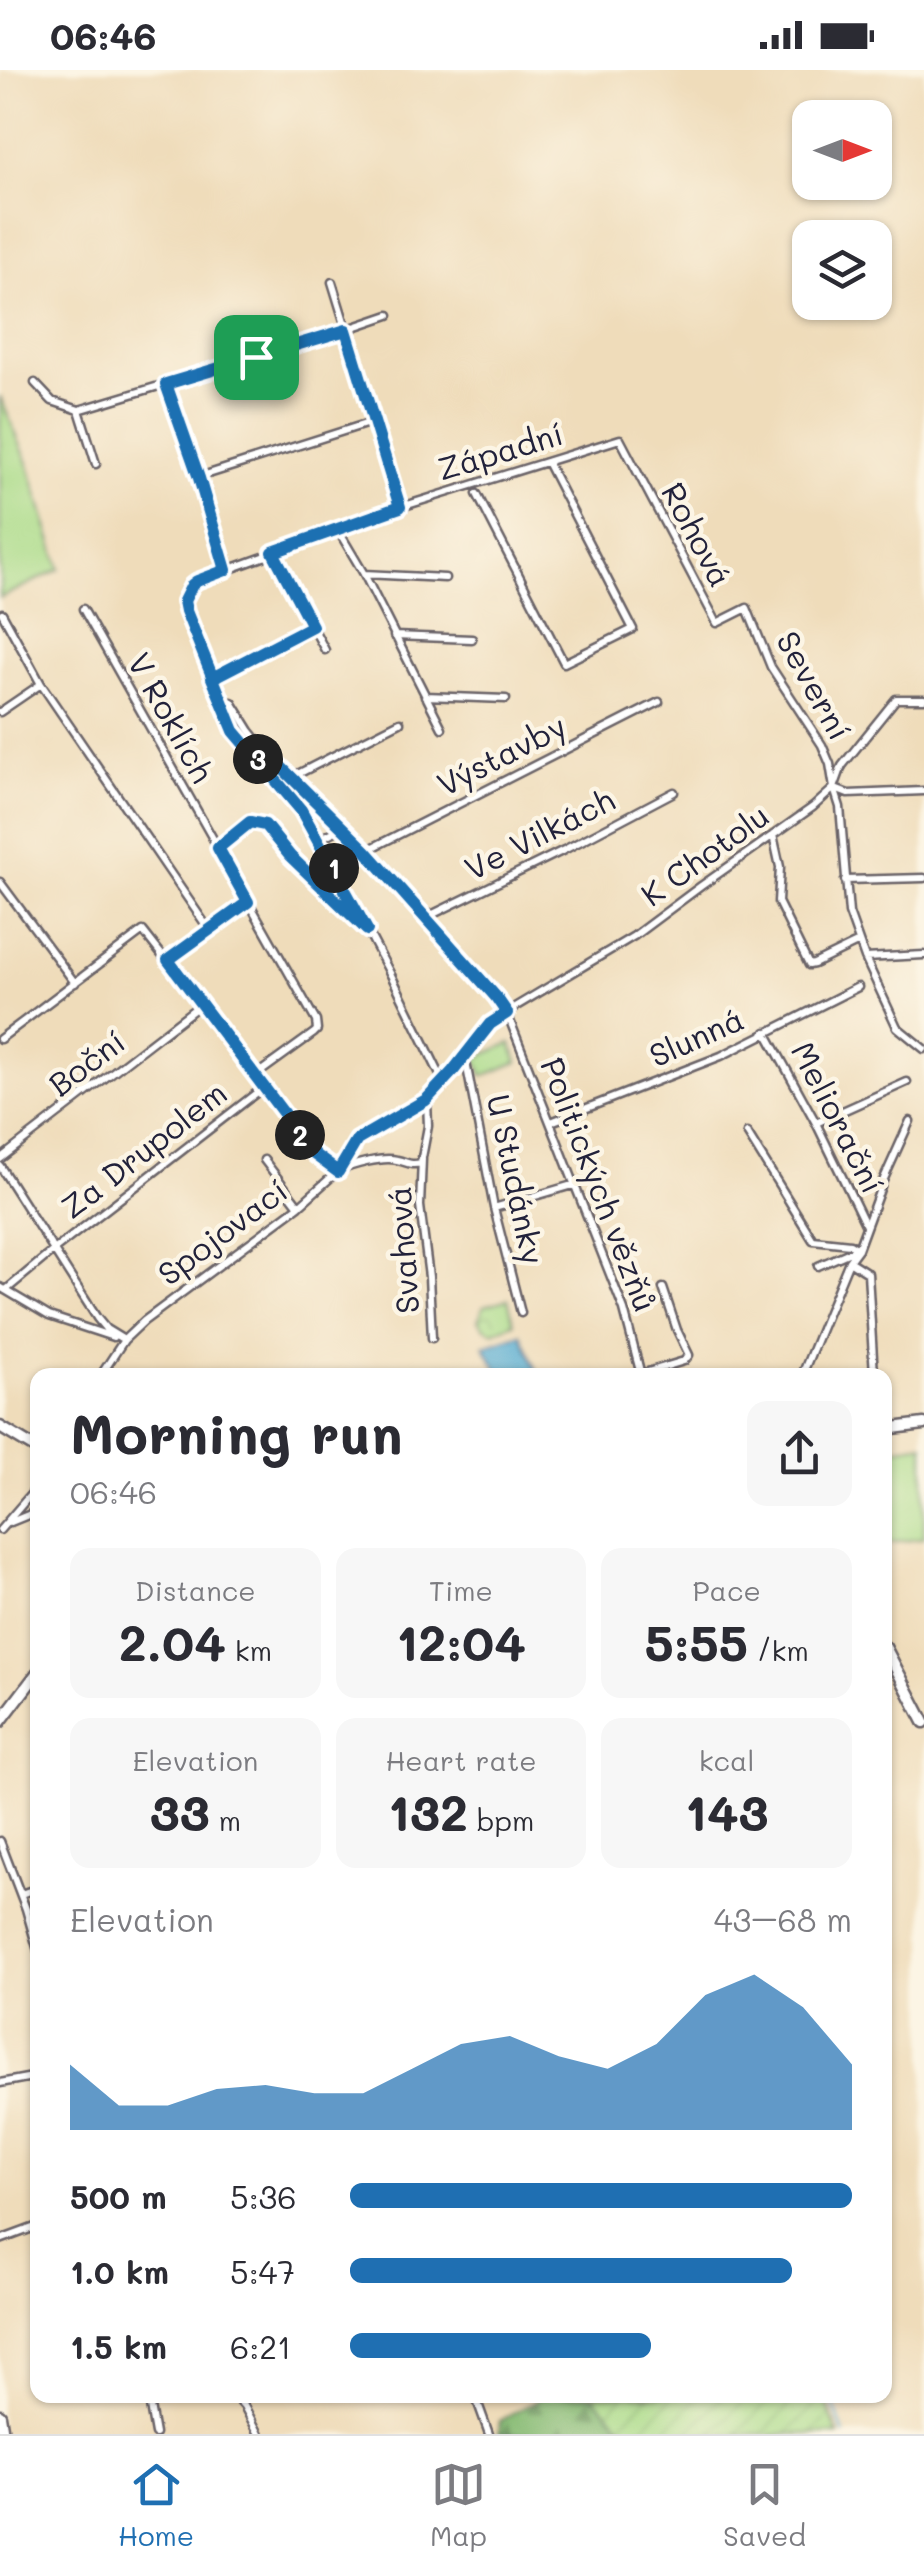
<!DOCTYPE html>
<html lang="en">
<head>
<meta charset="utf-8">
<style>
  body { margin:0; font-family:Mali,sans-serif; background:#f7f7f7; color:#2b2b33; height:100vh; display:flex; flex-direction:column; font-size:38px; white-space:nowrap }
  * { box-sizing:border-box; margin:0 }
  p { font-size:32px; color:#7c7c81 }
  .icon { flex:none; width:55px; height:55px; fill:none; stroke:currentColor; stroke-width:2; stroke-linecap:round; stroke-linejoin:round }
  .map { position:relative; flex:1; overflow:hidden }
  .side { position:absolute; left:30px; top:1298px; width:862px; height:1035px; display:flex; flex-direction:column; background:#fff; border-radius:20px; box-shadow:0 2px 8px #0004 }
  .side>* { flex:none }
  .needle { width:65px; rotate:90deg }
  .buttons { position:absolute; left:792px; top:30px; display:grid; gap:20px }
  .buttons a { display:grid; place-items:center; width:100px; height:100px; border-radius:20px; background:#fff; box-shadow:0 2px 8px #0004; font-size:50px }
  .pin { position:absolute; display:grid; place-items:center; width:85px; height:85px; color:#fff; margin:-42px; border-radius:20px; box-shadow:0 5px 15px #0006 }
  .km { position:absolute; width:50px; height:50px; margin:-25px; border-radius:50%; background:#222; color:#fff; font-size:28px; line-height:50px; text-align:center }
  .round { display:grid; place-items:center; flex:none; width:105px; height:105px; border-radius:20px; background:#f7f7f7 }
  .headline { display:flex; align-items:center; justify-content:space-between; height:170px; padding:0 40px }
  h1 { font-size:55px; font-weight:700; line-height:75px }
  .stats { display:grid; grid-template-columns:repeat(3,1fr); gap:15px; height:170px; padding:10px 40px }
  .stats div { display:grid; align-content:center; border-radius:20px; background:#f7f7f7; text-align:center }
  .stats b { font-size:50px; font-weight:700 }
  .stats small { font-size:28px; font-weight:400 }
  .stats p { font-size:28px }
  .chart { height:280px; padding:20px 40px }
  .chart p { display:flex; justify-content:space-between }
  .chart svg { width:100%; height:180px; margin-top:10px; fill:#1f6fb2; opacity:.7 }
  ul { padding:0 40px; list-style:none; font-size:32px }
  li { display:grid; grid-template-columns:160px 120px 1fr; align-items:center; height:75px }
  li i { height:25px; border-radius:12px; background:#1f6fb2 }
  .status { display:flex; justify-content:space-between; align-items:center; height:70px; padding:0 50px; background:#fff; direction:ltr }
  .status svg { height:28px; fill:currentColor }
  .dock { display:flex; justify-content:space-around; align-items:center; height:140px; border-top:2px solid #e1e1e2; background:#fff; font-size:28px; color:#7c7c81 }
  .dock a { display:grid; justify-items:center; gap:5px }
  .dock .current { color:#1f6fb2 }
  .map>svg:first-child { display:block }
  .grass { fill:#aadb89; stroke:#667e62; stroke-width:2.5 }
  .forest { fill:url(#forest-firs); stroke:#546e58; stroke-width:2.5 }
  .park { fill:url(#park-crowns); stroke:#667e62; stroke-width:2.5 }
  .garden { fill:url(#garden-furrows); stroke:#667e62; stroke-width:2.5 }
  .water { fill:#54abd1; stroke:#3b6686; stroke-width:2.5 }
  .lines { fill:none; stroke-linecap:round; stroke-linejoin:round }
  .stream { stroke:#54abd1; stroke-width:2.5 }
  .street-casing { stroke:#6a6367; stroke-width:11 }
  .secondary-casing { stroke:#6a6367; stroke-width:15 }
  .street { stroke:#fff; stroke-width:6 }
  .secondary { stroke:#fff; stroke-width:10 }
  .route-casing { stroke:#fff; stroke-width:20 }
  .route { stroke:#1f6fb2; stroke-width:12 }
  .labels { text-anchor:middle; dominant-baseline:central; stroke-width:9; stroke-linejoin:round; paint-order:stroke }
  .street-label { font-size:32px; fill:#22223b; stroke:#fcf5e5 }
</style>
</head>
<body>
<div class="status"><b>06:46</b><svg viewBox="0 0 49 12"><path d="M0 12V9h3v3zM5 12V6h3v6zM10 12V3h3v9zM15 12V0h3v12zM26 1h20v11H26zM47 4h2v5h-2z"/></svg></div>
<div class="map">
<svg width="924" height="2364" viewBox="0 0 924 2364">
  <defs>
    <pattern id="forest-firs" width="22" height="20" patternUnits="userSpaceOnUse" patternTransform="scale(2.5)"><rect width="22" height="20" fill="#87bb75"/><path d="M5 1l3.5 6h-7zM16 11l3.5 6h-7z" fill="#6e9861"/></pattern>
    <pattern id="park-crowns" width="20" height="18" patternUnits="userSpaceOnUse" patternTransform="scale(2.5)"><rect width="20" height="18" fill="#aadb89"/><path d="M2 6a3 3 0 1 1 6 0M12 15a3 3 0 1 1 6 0" fill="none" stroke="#92bc77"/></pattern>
    <pattern id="garden-furrows" width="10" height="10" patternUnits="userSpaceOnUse" patternTransform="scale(2.5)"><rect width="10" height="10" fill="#aadb89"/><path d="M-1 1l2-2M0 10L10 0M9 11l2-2" fill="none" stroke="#92bc77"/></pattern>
  </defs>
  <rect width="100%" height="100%" fill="#fcf5e5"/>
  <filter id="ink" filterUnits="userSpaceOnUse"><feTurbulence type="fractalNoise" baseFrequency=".01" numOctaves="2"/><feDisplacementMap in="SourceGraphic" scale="20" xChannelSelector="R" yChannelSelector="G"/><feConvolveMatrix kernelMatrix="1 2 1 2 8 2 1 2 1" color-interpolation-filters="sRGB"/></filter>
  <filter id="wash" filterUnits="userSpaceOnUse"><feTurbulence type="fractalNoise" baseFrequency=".0048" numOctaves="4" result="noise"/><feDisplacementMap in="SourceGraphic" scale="40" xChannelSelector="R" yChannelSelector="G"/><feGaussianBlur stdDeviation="2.25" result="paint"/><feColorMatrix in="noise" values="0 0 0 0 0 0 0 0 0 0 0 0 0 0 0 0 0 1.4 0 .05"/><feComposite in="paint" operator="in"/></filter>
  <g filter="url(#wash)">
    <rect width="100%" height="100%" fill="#efdcba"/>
    <!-- grass -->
    <path class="grass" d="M 0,326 L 28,393 L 60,499 L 0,528 Z
      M 511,973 L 518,992 L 483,1006 L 476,988 Z
      M 924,1374 L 924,1468 L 885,1474 L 885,1380 Z"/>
    <!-- forest -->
    <path class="forest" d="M 546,2325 L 592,2325 L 630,2364 L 499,2364 L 500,2351 Z"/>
    <!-- park -->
    <path class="park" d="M 508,1229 L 514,1253 L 493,1262 L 485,1258 L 478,1250 L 484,1236 Z"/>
    <!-- garden -->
    <path class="garden" d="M 592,2325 L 824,2325 L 838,2364 L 630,2364 Z"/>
    <!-- water -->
    <path class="water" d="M 521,1264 L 538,1303 L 537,1305 L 501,1305 L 484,1276 Z"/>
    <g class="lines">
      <!-- stream -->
      <path class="stream" d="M 830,2325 L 844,2364"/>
    </g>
  </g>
  <g filter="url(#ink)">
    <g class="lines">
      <!-- street casing -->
      <g class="street-casing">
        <path id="street" d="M 332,212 L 401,437
          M 35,313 L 52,331 L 79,340 L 345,260 L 389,245
          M 166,314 L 199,407 L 226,500
          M 79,340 L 96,394
          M 199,407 L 375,351
          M 477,424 L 564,593 L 633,559 L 547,392
          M 338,460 L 401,437 L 620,369 L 717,553 L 747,538 L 771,597 L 822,675 L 830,694 L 834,718 L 840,737 L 849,843 L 865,888 L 897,957 L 924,979
          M 273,483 L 325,580
          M 364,504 L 445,508
          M 83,539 L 316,951 L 317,960 L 314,963 L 256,1005
          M 2,543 L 41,614 L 210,861
          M 394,566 L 472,569
          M 212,608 L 312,557
          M 425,626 L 506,629
          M 232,632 L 250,661 L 274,690 L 366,781 L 495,927 L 507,943 L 624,1240 L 641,1305
          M 0,642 L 41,614
          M 442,658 L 364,504 L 338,460 L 197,511 L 186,526 L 186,541 L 234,661 L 301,740 L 319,769 L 391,905 L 443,1011
          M 292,707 L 400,652
          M 835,719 L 848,724 L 924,721
          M 773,765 L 780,797 L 778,832 L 809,895 L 814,894 L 859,872
          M 319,769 L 344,757
          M 217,778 L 250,752 L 265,755 L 290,786 L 363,856
          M 366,781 L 659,632
          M 845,810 L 924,808
          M 0,812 L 75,913
          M 425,848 L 564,780 L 674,722
          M 865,888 L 924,885
          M 168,891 L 248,832
          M 766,962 L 816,1053 L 866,1156
          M 0,969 L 143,861 L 256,1005 L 315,1085 L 337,1102
          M 465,987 L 494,1138 L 521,1243
          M 551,1052 L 721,986 L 858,917
          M 816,1053 L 907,1012
          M 747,1063 L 813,1170 L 850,1174 L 858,1179
          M 0,1089 L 201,934
          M 422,1089 L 420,1136 L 429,1207 L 432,1268
          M 264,1090 L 299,1136
          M 0,1096 L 97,1248 L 106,1259 L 124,1270
          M 339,1101 C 351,1095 383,1086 397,1090 C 408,1092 409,1096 421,1093 L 428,1056 L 427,1030
          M 494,1138 L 576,1114
          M 849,1191 L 868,1203 L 874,1305
          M 818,1196 L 857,1179
          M 0,1217 L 49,1246 L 113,1267
          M 6,1220 L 54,1180 L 264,1017
          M 641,1304 L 684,1291 L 689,1285 L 677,1260 L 663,1218
          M 101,1305 L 124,1270 L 144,1251 L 299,1136 L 337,1102 L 362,1065 L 427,1030 L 498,947 L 634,866 L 701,816 L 813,737 L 834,718 L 842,696 L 896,629 L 924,629
          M 802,1305 L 849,1191 L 858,1179 L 883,1111 L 910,1051
          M 11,1452 L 38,1441
          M 0,1460 L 38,1416
          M 0,1771 L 26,1839 L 38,1881
          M 21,1824 L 38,1818
          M 0,2013 L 38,2006
          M 0,2170 L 38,2156
          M 148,2325 L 155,2364
          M 234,2325 L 244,2336 L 259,2364
          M 475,2325 L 489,2364"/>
      </g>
      <!-- secondary casing -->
      <g class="secondary-casing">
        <path id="secondary" d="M 0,1357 L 38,1380
          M 885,1359 L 924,1354
          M 885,1577 L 924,1652
          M 0,1652 L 38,1602
          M 0,2345 L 3,2364"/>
      </g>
      <!-- street -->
      <use href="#street" class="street"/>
      <!-- secondary -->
      <use href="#secondary" class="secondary"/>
    </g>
  </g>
  <g class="lines" filter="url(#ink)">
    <!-- route casing -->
    <g class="route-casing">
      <path id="route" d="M 256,287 L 166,314 L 199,408 L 226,500 L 197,511 L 192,515 L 184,531 L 186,541 L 234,661 L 301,740 L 367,860 L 290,786 L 265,755 L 250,752 L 218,778 L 248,832 L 168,890 L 315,1085 L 338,1102 L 357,1070 L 426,1030 L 453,1001 L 490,954 L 507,943 L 496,927 L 366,781 L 274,690 L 263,695 L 234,661 L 212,608 L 312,556 L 273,482 L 400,437 L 346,260 L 256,287"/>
    </g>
    <!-- route -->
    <use href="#route" class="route"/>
  </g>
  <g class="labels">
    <!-- street labels -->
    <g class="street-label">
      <text transform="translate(500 380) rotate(-17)">Západní</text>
      <text transform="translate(698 464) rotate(62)">Rohová</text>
      <text transform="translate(815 615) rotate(61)">Severní</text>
      <text transform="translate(172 647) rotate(61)">V Roklích</text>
      <text transform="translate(501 684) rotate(-27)">Výstavby</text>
      <text transform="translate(539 763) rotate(-27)">Ve Vilkách</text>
      <text transform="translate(704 784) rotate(-36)">K Chotolu</text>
      <text transform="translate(696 966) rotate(-24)">Slunná</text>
      <text transform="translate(86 992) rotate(-37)">Boční</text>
      <text transform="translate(839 1047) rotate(63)">Meliorační</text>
      <text transform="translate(143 1079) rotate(-38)">Za Drupolem</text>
      <text transform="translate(517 1109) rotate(78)">U Studánky</text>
      <text transform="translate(600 1114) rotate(69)">Politických vězňů</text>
      <text transform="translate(222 1161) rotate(-37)">Spojovací</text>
      <text transform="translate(402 1180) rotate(-94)">Svahová</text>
    </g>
  </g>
</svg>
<div class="buttons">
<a><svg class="needle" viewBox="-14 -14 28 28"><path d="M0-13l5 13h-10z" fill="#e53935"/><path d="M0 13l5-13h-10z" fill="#7c7c81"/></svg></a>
<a><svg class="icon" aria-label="layers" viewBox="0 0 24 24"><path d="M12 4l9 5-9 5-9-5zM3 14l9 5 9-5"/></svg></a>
</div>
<div class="pin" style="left:256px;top:287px;background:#1e9e55"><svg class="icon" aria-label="arrive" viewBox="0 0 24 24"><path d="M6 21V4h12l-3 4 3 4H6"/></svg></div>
<b class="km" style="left:334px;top:798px">1</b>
<b class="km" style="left:300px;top:1065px">2</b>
<b class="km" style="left:258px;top:689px">3</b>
<section class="side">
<div class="headline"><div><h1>Morning run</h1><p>06:46</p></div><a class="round"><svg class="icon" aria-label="share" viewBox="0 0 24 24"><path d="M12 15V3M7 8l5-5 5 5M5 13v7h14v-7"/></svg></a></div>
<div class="stats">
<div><p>Distance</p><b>2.04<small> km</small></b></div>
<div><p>Time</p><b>12:04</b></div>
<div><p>Pace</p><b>5:55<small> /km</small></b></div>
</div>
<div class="stats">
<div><p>Elevation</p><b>33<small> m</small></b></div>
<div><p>Heart rate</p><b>132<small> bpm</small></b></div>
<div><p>kcal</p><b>143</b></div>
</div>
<div class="chart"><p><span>Elevation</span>43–68 m</p>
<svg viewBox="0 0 160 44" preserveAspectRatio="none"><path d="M0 44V28L10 38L20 38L30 34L40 33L50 35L60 35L70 29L80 23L90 21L100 26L110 29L120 23L130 11L140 6L150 14L160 28V44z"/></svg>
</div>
<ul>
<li><b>500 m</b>5:36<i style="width:100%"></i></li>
<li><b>1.0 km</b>5:47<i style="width:88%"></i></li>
<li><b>1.5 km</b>6:21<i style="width:60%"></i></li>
</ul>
</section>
</div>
<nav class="dock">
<a class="current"><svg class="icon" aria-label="home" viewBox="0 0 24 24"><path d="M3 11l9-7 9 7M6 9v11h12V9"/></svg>Home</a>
<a><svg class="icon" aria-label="map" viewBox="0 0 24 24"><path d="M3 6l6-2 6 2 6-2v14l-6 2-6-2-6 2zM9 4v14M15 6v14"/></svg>Map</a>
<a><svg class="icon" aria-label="saved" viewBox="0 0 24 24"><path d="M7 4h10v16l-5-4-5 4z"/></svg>Saved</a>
</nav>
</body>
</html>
